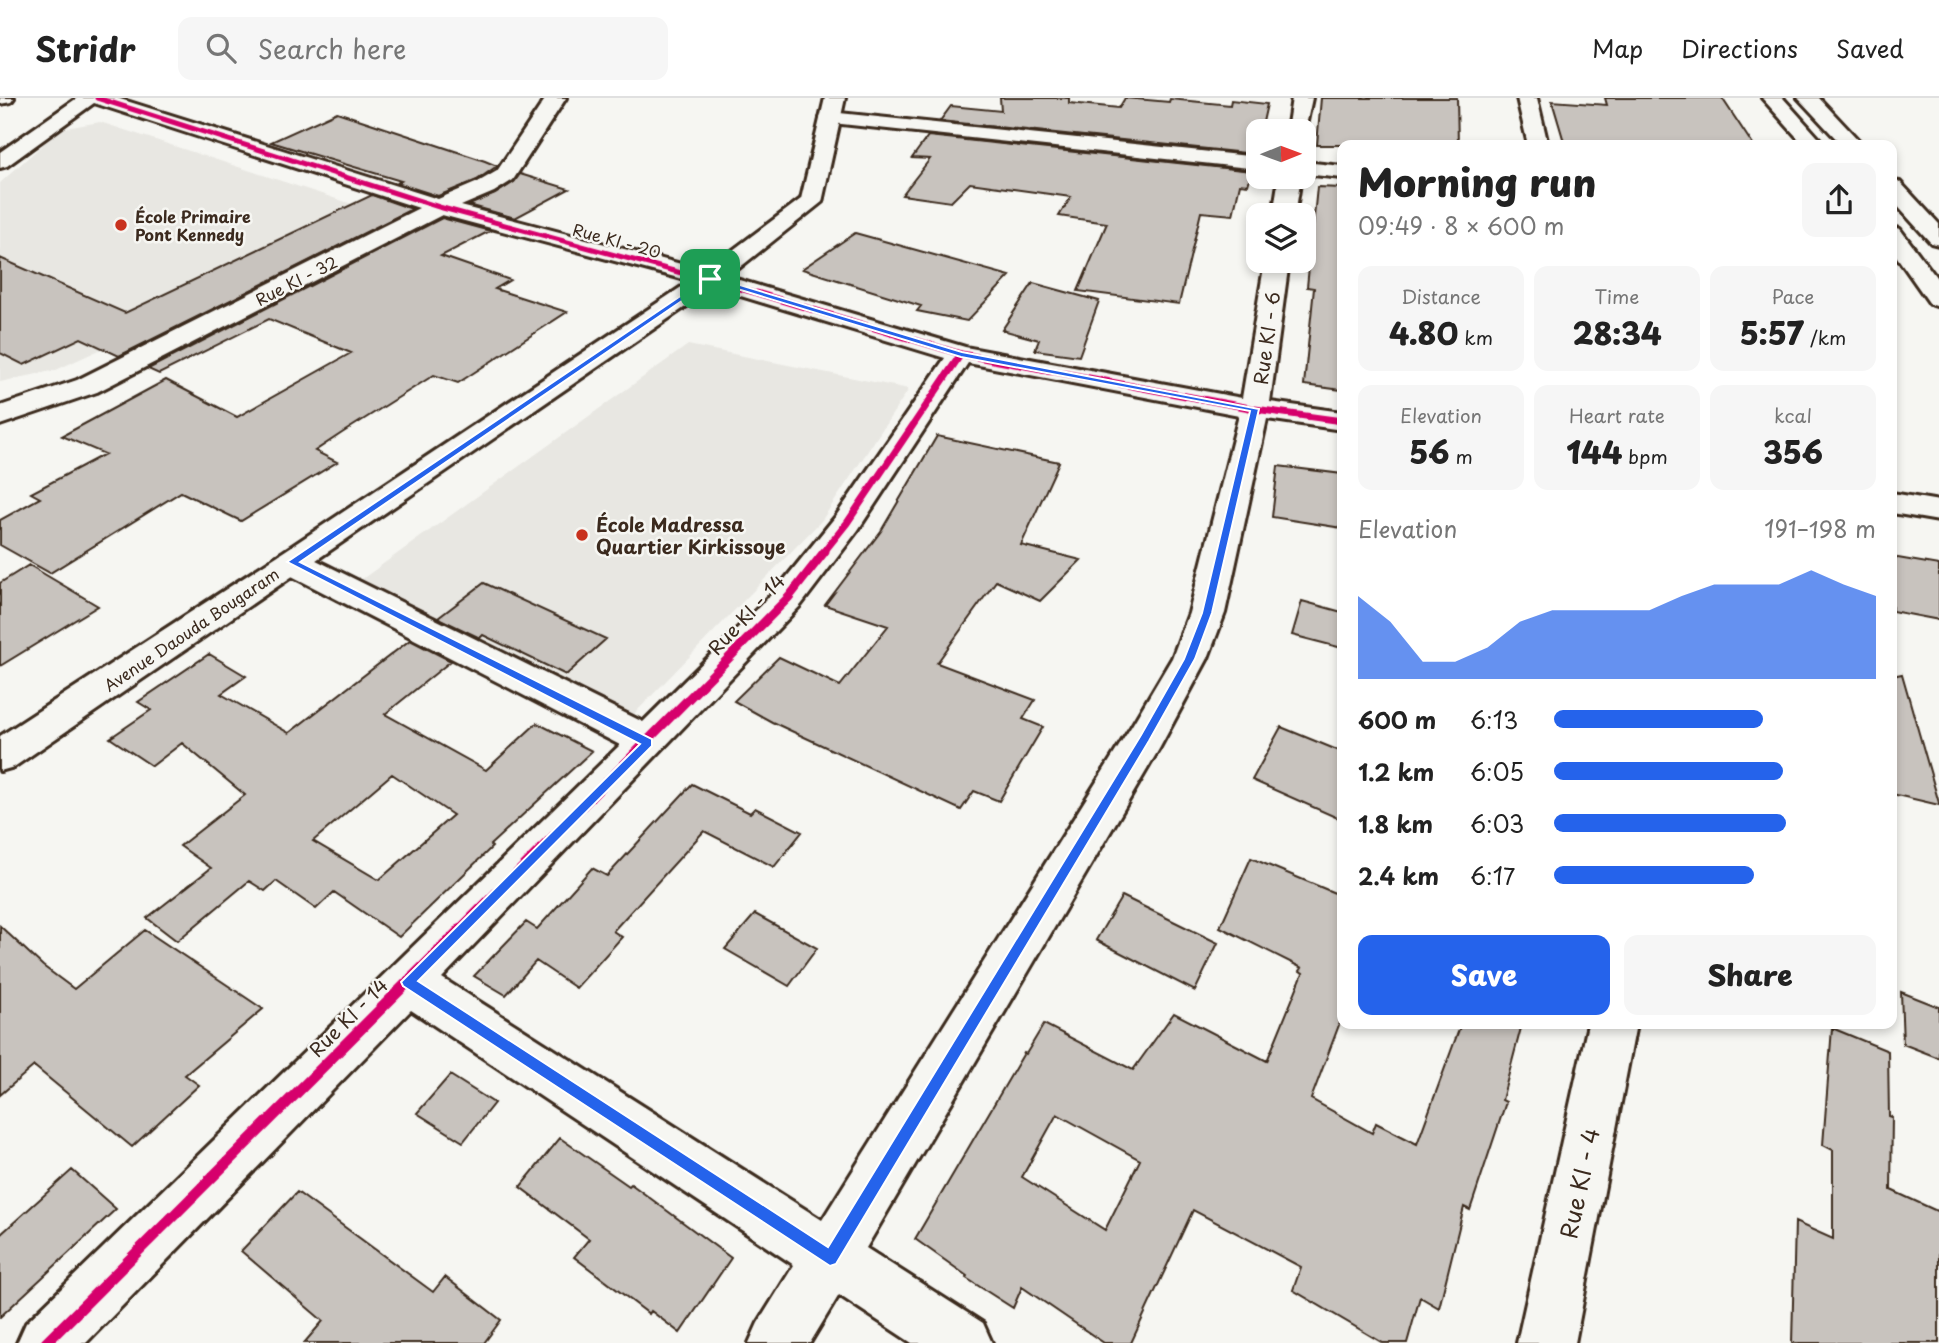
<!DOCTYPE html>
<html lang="en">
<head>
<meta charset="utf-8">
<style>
  body { margin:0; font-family:"Playpen Sans",sans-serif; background:#f6f6f6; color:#222; height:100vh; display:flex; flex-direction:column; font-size:26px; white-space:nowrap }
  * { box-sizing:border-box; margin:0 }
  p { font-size:23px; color:#767676 }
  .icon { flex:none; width:38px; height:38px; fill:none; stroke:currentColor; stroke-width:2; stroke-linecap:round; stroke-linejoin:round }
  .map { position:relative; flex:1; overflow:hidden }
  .details { position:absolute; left:1337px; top:42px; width:560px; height:889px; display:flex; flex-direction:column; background:#fff; border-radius:14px; box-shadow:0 4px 10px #0003 }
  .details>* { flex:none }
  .needle { width:46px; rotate:89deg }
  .fabs { position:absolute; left:1246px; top:21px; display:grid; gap:14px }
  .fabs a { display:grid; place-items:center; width:70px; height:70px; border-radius:14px; background:#fff; box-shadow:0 4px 10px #0003; font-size:35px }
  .pin { position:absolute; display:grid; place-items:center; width:60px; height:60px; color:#fff; margin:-30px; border-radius:14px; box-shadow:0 4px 10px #0006 }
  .round { display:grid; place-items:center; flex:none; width:74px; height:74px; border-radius:14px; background:#f6f6f6 }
  .overview { display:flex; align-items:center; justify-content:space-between; height:119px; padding:0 21px }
  h1 { font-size:38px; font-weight:800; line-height:52px }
  .metrics { display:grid; grid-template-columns:repeat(3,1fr); gap:10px; height:119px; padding:7px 21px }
  .metrics div { display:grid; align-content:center; border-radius:14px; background:#f6f6f6; text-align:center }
  .metrics b { font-size:30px; font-weight:800 }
  .metrics small { font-size:19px; font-weight:400 }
  .metrics p { font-size:19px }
  .chart { height:196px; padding:14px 21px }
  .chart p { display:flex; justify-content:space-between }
  .chart svg { width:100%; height:126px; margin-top:7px; fill:#2563eb; opacity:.7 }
  .cta { display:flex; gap:14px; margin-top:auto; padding:14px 21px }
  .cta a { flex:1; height:80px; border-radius:14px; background:#2563eb; color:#fff; font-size:28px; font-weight:800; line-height:80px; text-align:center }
  .cta a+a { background:#f6f6f6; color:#222 }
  ul { padding:0 21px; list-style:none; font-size:23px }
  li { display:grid; grid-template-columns:112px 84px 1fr; align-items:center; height:52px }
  li i { height:18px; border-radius:9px; background:#2563eb }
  header { display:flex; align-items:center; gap:42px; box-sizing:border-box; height:98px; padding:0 35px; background:#fff; border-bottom:2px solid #e0e0e0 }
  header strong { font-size:33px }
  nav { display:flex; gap:38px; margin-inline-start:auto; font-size:24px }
  .search { width:490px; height:63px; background:#f6f6f6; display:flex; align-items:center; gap:18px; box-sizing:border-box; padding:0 24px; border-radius:14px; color:#767676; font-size:26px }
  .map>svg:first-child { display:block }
  .built { fill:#e8e7e2 }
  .building { fill:#c8c3be; stroke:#3b2a1e; stroke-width:2; fill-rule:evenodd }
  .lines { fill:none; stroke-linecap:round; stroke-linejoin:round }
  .minor-casing { stroke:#3b2a1e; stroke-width:6 }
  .tertiary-casing { stroke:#3b2a1e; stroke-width:6 }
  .trunk-casing { stroke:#3b2a1e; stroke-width:6 }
  .minor { fill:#f6f6f2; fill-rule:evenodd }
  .tertiary { fill:#f6f6f2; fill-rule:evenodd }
  .trunk { fill:#f6f6f2; fill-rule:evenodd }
  .cycleway-far3-casing { stroke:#f6f6f2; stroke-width:8 }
  .cycleway-far2-casing { stroke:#f6f6f2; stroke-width:10 }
  .cycleway-far1-casing { stroke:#f6f6f2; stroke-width:13 }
  .cycleway-casing { stroke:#f6f6f2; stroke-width:16 }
  .cycleway-far3 { stroke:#d6006c; stroke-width:5 }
  .cycleway-far2 { stroke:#d6006c; stroke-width:7 }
  .cycleway-far1 { stroke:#d6006c; stroke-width:9 }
  .cycleway { stroke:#d6006c; stroke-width:11 }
  .route { fill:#2563eb; stroke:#fff; stroke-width:2; fill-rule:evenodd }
  .poi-dot { fill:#c8321e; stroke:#f6f6f2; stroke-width:2.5 }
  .labels { text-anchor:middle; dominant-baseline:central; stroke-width:5; stroke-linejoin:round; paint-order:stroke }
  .far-poi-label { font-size:16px; font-weight:bold; fill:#3b2a1e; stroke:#f6f6f2; text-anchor:start }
  .far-street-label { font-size:16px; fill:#3b2a1e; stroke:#f6f6f2 }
  .street-label { font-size:19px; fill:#3b2a1e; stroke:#f6f6f2 }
  .poi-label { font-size:19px; font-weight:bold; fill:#3b2a1e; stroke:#f6f6f2; text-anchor:start }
  .near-street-label { font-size:23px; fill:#3b2a1e; stroke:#f6f6f2 }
</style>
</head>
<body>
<header>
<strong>Stridr</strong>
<div class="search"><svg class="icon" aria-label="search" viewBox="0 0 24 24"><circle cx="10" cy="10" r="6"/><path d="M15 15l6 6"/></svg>Search here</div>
<nav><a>Map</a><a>Directions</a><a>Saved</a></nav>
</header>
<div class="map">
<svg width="1939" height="1245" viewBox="0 0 1939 1245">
  <rect width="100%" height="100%" fill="#f6f6f2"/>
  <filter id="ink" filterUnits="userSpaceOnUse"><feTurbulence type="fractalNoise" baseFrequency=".0143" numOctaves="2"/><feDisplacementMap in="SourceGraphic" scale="14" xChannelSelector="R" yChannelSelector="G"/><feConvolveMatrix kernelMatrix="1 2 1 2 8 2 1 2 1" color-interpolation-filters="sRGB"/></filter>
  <g filter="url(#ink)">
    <!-- built -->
    <path class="built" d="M 100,24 L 389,118 L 56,272 L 0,284 L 0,85 L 60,31 Z
      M 688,247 L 909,291 L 822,422 L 633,617 L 358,484 Z"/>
    <!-- building -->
    <path class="building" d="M 1000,0 L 1069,0 L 1069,5 L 1119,10 L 1125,0 L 1169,4 L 1170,1 L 1230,7 L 1231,2 L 1267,6 L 1261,33 L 1258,33 L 1255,56 L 940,23 L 951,8 L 1001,13 Z
      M 1321,0 L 1457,0 L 1458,47 L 1317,47 Z
      M 1605,0 L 1722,0 L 1753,47 L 1565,47 L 1552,3 L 1607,7 Z
      M 337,14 L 485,63 L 497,68 L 477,82 L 438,98 L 397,85 L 401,83 L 271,44 Z
      M 928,38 L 1252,73 L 1248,87 L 1240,86 L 1233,117 L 1201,114 L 1179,206 L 1078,193 L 1107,125 L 1059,118 L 1071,99 L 970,85 L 951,104 L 902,97 L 930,61 L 912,60 Z
      M 520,76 L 569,91 L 515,120 L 469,107 L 495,96 L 514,84 Z
      M 1317,89 L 1342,90 L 1342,292 L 1304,287 L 1314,190 L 1307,189 Z
      M 372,97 L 412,111 L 119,258 L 81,240 L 24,267 L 0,255 L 0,160 L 125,215 Z
      M 442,120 L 490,133 L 441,158 L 510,182 L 495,191 L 567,214 L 458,285 L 434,277 L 342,335 L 315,353 L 337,364 L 241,423 L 181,394 L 50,475 L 0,447 L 0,422 L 40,400 L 31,395 L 105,356 L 62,338 L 166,282 L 237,319 L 351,255 L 269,221 L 159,276 L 148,271 Z
      M 855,135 L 1010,178 L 967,223 L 917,213 L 921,208 L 802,171 Z
      M 1033,185 L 1099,203 L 1079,258 L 1035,252 L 1039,242 L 1002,232 Z
      M 937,338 L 1059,364 L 1021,447 L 1081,462 L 1040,503 L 996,483 L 937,565 L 1035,602 L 1023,621 L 1043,629 L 999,703 L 974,693 L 961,712 L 772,624 L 734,603 L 779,559 L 840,588 L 888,528 L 825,507 L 881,433 Z
      M 1278,368 L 1342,376 L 1342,430 L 1272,419 Z
      M 1892,459 L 1939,467 L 1939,522 L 1892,513 Z
      M 29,467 L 98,508 L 0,568 L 0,485 Z
      M 484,485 L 606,541 L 566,577 L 483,537 L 480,540 L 438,520 Z
      M 1302,503 L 1342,514 L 1342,550 L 1292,537 Z
      M 410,542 L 451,563 L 385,616 L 486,672 L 537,625 L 592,653 L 490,747 L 492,749 L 399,839 L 334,794 L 316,811 L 276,783 L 265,793 L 249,783 L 177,843 L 147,820 L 211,770 L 180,748 L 245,697 L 182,645 L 152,668 L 110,640 L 151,612 L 138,604 L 209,556 L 246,578 L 221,596 L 289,635 ZM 392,676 L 453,717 L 379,782 L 313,743 Z
      M 1902,576 L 1939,705 L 1939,707 L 1892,696 L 1892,578 Z
      M 1281,629 L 1342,654 L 1342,722 L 1252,682 Z
      M 692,686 L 750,715 L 755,710 L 802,734 L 774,769 L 704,733 L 613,833 L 622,839 L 576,890 L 536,863 L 506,897 L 474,878 L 526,824 L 537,831 L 592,770 L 607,778 Z
      M 1251,760 L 1342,798 L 1342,919 L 1311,1001 L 1372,1035 L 1376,1025 L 1417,1046 L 1461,926 L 1522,926 L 1502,1002 L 1506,1004 L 1470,1112 L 1464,1109 L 1439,1210 L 1420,1199 L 1407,1245 L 1383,1245 L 1293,1192 L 1301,1169 L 1193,1112 L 1131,1245 L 1104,1245 L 1022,1189 L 1013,1210 L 966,1180 L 967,1178 L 915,1141 L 1024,955 L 1026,956 L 1044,926 L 1133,972 L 1174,915 L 1267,963 L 1303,875 L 1300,873 L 1302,870 L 1220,829 ZM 1057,1016 L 1140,1062 L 1105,1132 L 1022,1079 Z
      M 1122,798 L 1218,845 L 1195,893 L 1096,842 Z
      M 755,816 L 817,850 L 789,888 L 725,851 Z
      M 0,828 L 43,868 L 74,891 L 145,832 L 263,911 L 185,977 L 199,987 L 132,1049 L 34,968 L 0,997 Z
      M 1901,894 L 1939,909 L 1939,960 L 1903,946 Z
      M 1832,930 L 1888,953 L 1889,1018 L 1892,1019 L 1891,1092 L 1939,1114 L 1939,1245 L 1792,1245 L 1795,1124 L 1833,1141 L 1833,1052 L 1823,1047 Z
      M 450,977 L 494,1005 L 463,1044 L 417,1015 Z
      M 560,1040 L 629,1088 L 631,1086 L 731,1160 L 680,1235 L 651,1213 L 649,1216 L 574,1159 L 589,1141 L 520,1089 Z
      M 72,1072 L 116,1111 L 0,1219 L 0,1137 Z
      M 297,1094 L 433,1194 L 445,1179 L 501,1222 L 484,1245 L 304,1245 L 323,1223 L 241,1153 Z"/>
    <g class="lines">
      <!-- minor casing -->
      <g class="minor-casing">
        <path id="minor" d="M 0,0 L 14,0 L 11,4 L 0,6 Z
          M 77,0 L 117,0 L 438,101 L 478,84 L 497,73 L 546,0 L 566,0 L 513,82 L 494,94 L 461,108 L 719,176 L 965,249 L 1242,300 L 1265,163 L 1289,163 L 1270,304 L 1342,314 L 1342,332 L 1267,321 L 1225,515 L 1208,560 L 1159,651 L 866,1150 L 983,1225 L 992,1245 L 912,1245 L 839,1197 L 810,1245 L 749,1245 L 758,1225 L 794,1167 L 411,912 L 86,1245 L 17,1245 L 26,1225 L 620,647 L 280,472 L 275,464 L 280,456 L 292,453 L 304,456 L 643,624 L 777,491 L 836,418 L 945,260 L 701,186 L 442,117 L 97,294 L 0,327 L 0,308 L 77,282 L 419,110 L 94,5 L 7,68 L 0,70 L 0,54 ZM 968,265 L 1239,317 L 1189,515 L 1172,560 L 1131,629 L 822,1122 L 442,880 L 801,507 L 858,432 Z
          M 1292,0 L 1312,0 L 1304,37 L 1304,33 L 1287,33 Z
          M 1517,0 L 1537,0 L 1548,47 L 1528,47 Z
          M 830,14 L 1258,59 L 1258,71 L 823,24 L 820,20 L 823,16 Z
          M 1304,64 L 1342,68 L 1342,80 L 1304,76 Z
          M 1279,79 L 1301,79 L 1295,117 L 1273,117 Z
          M 1892,395 L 1939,403 L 1939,423 L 1892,415 Z
          M 1588,926 L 1636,926 L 1575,1245 L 1517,1245 Z"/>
      </g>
      <!-- tertiary casing -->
      <g class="tertiary-casing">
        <path id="tertiary" d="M 825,0 L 845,0 L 822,104 L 719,186 L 14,669 L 0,673 L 0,638 L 280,456 L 701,176 L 801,101 Z"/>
      </g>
      <!-- trunk casing -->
      <g class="trunk-casing">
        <path id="trunk" d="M 1762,0 L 1783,0 L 1825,47 L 1804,47 Z
          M 1798,0 L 1819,0 L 1863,47 L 1842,47 Z
          M 1892,83 L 1900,84 L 1939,126 L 1939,147 L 1931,145 L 1892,102 Z
          M 1892,129 L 1900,131 L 1939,183 L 1939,209 L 1930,206 L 1892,152 Z"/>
      </g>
      <!-- minor -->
      <use href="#minor" class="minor"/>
      <!-- tertiary -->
      <use href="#tertiary" class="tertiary"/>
      <!-- trunk -->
      <use href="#trunk" class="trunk"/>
      <!-- cycleway-far3 casing -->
      <g class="cycleway-far3-casing">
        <path id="cycleway-far3" d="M 97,0 L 439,109 L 762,197"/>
      </g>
      <!-- cycleway-far2 casing -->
      <g class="cycleway-far2-casing">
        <path id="cycleway-far2" d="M 757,195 L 961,256 L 1255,311 L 1342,323
          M 823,455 L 847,425 L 961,256"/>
      </g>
      <!-- cycleway-far1 casing -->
      <g class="cycleway-far1-casing">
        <path id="cycleway-far1" d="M 496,796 L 789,499 L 825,453"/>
      </g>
      <!-- cycleway casing -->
      <g class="cycleway-casing">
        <path id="cycleway" d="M 46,1245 L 498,794"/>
      </g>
      <!-- cycleway-far3 -->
      <use href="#cycleway-far3" class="cycleway-far3"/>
      <!-- cycleway-far2 -->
      <use href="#cycleway-far2" class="cycleway-far2"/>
      <!-- cycleway-far1 -->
      <use href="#cycleway-far1" class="cycleway-far1"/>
      <!-- cycleway -->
      <use href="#cycleway" class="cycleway"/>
    </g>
  </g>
  <!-- route -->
  <path class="route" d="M 710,178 L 962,254 L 1259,311 L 1212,515 L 1195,561 L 1149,643 L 836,1166 L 830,1168 L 403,888 L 401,884 L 640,646 L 287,464 ZM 711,183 L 961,259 L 1250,313 L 1202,515 L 1184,561 L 1141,637 L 828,1149 L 418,883 L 652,648 L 652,641 L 300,464 Z"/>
  <!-- markers -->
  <g class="poi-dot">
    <circle cx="121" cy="127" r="7"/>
    <circle cx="582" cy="437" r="7"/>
  </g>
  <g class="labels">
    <!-- far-poi labels -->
    <g class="far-poi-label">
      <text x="135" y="118">École Primaire<tspan x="135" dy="18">Pont Kennedy</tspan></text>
    </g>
    <!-- far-street labels -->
    <g class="far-street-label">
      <text transform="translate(617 142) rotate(15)">Rue KI - 20</text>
      <text transform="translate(296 182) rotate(-27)">Rue KI - 32</text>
      <text transform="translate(191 531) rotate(-34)">Avenue Daouda Bougaram</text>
    </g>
    <!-- street labels -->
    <g class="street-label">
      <text transform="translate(1266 240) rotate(-82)">Rue KI - 6</text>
      <text transform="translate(746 516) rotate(-47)">Rue KI - 14</text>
      <text transform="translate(348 919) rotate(-45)">Rue KI - 14</text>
    </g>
    <!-- poi labels -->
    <g class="poi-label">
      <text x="596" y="426">École Madressa<tspan x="596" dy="22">Quartier Kirkissoye</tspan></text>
    </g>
    <!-- near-street labels -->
    <g class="near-street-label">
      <text transform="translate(1579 1085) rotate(-78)">Rue KI - 4</text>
    </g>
  </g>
</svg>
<div class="fabs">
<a><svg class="needle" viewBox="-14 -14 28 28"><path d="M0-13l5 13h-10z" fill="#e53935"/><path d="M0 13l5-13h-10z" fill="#767676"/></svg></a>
<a><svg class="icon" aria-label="layers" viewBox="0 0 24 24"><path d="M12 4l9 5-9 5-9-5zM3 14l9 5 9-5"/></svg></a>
</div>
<div class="pin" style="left:710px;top:181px;background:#1e9e55"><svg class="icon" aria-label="arrive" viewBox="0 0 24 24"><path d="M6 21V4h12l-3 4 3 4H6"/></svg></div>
<section class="details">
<div class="overview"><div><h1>Morning run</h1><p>09:49 · 8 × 600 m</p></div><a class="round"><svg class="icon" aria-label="share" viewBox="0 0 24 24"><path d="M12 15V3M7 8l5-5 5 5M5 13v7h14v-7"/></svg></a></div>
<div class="metrics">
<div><p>Distance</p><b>4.80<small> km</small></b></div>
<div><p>Time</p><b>28:34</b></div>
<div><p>Pace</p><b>5:57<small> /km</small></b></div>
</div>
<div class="metrics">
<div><p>Elevation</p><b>56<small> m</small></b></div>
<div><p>Heart rate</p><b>144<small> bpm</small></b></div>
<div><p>kcal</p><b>356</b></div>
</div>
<div class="chart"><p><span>Elevation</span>191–198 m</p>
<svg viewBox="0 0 160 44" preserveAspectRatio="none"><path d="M0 44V15L10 24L20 38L30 38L40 33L50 24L60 20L70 20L80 20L90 20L100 15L110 11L120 11L130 11L140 6L150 11L160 15V44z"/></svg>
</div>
<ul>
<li><b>600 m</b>6:13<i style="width:65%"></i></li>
<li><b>1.2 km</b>6:05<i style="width:71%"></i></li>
<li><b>1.8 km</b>6:03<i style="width:72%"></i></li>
<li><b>2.4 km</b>6:17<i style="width:62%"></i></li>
</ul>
<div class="cta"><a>Save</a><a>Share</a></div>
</section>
</div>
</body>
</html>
